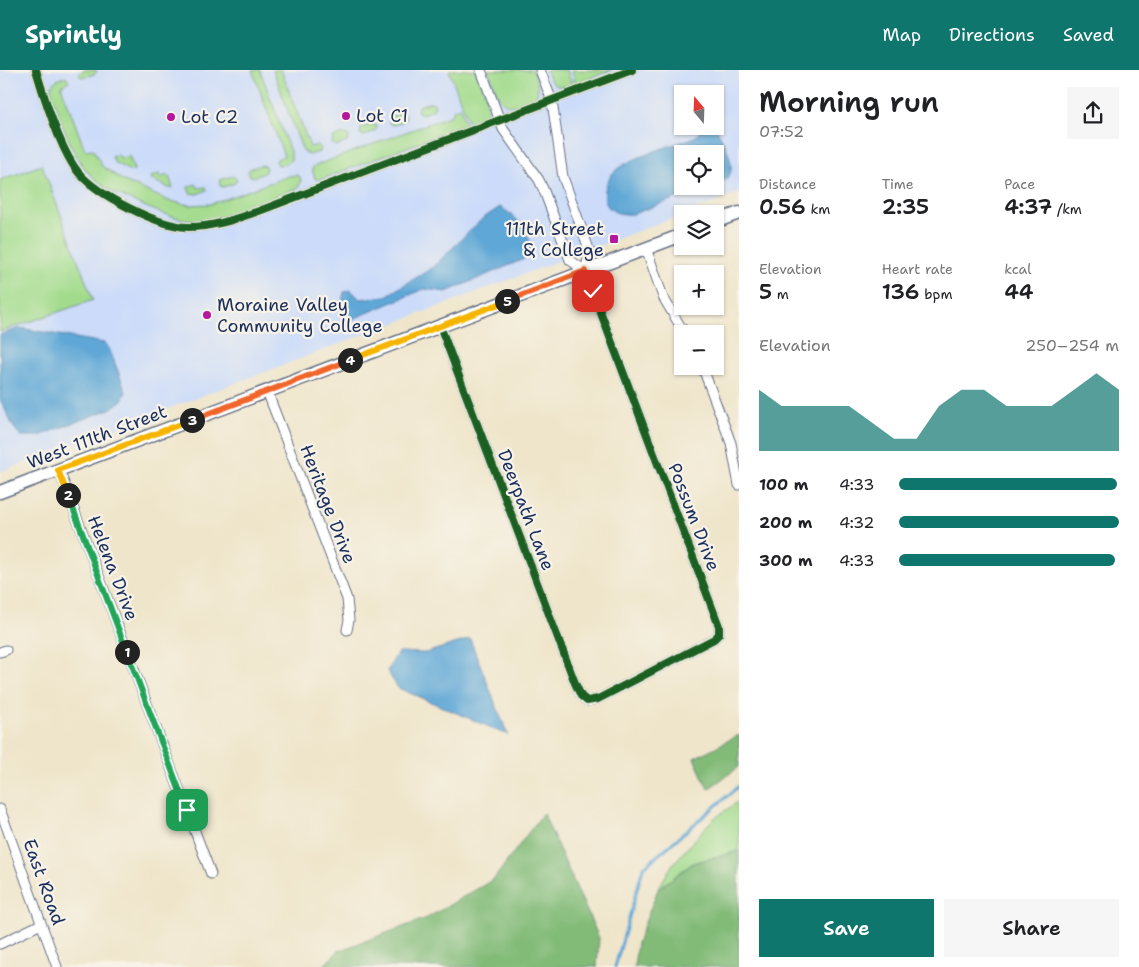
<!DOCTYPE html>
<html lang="en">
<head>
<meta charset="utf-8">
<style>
  body { margin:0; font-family:"Shantell Sans",sans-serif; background:#f6f6f6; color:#202124; height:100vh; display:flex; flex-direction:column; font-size:19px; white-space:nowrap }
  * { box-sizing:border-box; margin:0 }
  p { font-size:16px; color:#757577 }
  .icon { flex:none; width:28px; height:28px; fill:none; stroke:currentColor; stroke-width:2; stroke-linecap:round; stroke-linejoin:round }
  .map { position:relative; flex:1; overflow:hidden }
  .side { display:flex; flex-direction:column; background:#fff; width:400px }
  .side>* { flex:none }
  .needle { width:32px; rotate:341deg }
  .tools { position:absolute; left:674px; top:15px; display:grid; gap:10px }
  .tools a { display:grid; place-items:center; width:50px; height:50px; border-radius:0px; background:#fff; box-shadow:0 1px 4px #0004; font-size:25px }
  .pin { position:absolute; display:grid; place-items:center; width:42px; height:42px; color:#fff; margin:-21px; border-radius:10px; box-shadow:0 2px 8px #0006 }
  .km { position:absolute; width:25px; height:25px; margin:-12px; border-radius:50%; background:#222; color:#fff; font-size:14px; line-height:25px; text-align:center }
  .round { display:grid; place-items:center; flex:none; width:52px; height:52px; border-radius:0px; background:#f6f6f6 }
  .head { display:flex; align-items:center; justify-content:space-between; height:85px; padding:0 20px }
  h1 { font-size:28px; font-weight:600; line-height:38px }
  .metrics { display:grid; grid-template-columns:repeat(3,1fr); gap:8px; height:85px; padding:5px 20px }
  .metrics div { display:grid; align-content:center }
  .metrics b { font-size:21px; font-weight:600 }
  .metrics small { font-size:14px; font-weight:400 }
  .metrics p { font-size:14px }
  .chart { height:140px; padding:10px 20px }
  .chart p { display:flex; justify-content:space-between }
  .chart svg { width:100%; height:90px; margin-top:5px; fill:#0f766e; opacity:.7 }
  .primary-button { display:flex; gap:10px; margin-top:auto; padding:10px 20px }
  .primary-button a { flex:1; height:58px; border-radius:0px; background:#0f766e; color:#fff; font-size:20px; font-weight:600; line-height:58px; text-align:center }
  .primary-button a+a { background:#f6f6f6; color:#202124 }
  ul { padding:0 20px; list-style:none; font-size:16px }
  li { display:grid; grid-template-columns:80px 60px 1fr; align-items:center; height:38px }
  li i { height:12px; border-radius:6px; background:#0f766e }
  header { display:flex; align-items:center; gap:30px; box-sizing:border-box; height:70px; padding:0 25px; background:#0f766e; color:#fff }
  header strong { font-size:24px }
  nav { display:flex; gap:28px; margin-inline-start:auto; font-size:18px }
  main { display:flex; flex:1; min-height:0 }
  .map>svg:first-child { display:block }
  .built { fill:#cbdbf9; fill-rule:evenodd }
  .green { fill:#a3db8d; stroke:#5f8576 }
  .forest { fill:#82bb78; stroke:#4e756b }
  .water { fill:#5fa7d6; stroke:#3d6b9a }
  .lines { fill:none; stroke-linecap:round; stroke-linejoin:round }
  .stream { stroke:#5fa7d6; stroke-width:3 }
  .street-casing { stroke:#656f84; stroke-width:11 }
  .secondary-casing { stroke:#656f84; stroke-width:15 }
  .street { stroke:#fff; stroke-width:9 }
  .secondary { stroke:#fff; stroke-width:12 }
  .cycleway-casing { stroke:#f7f3e8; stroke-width:11 }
  .cycleway { stroke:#1b5e20; stroke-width:8 }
  .split-1-casing { stroke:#fff; stroke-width:10 }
  .split-2-casing { stroke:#fff; stroke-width:10 }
  .split-3-casing { stroke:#fff; stroke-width:10 }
  .split-4-casing { stroke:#fff; stroke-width:10 }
  .split-5-casing { stroke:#fff; stroke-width:10 }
  .split-6-casing { stroke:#fff; stroke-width:10 }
  .split-1 { stroke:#22a559; stroke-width:6 }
  .split-2 { stroke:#22a559; stroke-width:6 }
  .split-3 { stroke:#f5b400; stroke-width:6 }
  .split-4 { stroke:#f0652b; stroke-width:6 }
  .split-5 { stroke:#f5b400; stroke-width:6 }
  .split-6 { stroke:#f0652b; stroke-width:6 }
  .poi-dot { fill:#b5179e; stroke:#f7f3e8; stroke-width:2 }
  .labels { text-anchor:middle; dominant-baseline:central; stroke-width:4.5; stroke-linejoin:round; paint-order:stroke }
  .poi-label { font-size:18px; fill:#1b2f5e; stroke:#f7f3e8; text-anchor:start }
  .street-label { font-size:18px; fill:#1b2f5e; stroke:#f7f3e8 }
</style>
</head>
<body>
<header>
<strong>Sprintly</strong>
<nav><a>Map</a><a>Directions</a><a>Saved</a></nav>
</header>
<main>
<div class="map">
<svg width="739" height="897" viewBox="0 0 739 897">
  <rect width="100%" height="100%" fill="#f7f3e8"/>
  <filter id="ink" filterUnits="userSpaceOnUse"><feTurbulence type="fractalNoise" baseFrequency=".02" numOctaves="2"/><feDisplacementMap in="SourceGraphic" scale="10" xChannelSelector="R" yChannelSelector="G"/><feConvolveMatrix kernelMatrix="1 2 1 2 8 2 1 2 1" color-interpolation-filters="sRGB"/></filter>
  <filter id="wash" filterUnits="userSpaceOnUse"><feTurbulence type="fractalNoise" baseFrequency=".0096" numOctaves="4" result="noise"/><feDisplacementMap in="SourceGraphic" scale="20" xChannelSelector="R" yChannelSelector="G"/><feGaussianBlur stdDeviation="1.12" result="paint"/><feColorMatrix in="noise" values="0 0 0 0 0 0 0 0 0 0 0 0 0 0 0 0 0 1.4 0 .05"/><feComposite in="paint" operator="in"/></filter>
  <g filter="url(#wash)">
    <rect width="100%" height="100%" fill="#efe5ca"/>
    <!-- built -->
    <path class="built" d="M 0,0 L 739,0 L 739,123 L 0,402 ZM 682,24 L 715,24 L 715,56 L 682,56 ZM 682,84 L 715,84 L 715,116 L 682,116 Z"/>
    <!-- green -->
    <path class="green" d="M 83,0 L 97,0 L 95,4 L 81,7 L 79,4 Z
      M 252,0 L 260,0 L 291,84 L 291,90 L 285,94 L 278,95 L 276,91 L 277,89 L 284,86 Z
      M 273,0 L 281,0 L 310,77 L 317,75 L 320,77 L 319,82 L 310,85 L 305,83 L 302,79 Z
      M 449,0 L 476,0 C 480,11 494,38 484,47 C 480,51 474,52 469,54 Z
      M 488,0 L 533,0 C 535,7 540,16 537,24 C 531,37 507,41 499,28 Z
      M 546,0 L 567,0 L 572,15 C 557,20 550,14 546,0 Z
      M 572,0 L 612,0 L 575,14 Z
      M 63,7 L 66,7 L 69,11 L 61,16 L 85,80 L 93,79 L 102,96 L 122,110 L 169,131 L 190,135 L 211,134 L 289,106 L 297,105 L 300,107 L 301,112 L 298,118 C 272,128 228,150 201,150 C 181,151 164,144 146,137 C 128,129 110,122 96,110 C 71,89 61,51 51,22 C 50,13 56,10 63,7 Z
      M 430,32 L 434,33 L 435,36 L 433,40 L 422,44 L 418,42 L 417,40 L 419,36 Z
      M 460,37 L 466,55 L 322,109 L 315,109 L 312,99 L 314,96 L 452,45 L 453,40 Z
      M 401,43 L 405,44 L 406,47 L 404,51 L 393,55 L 389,53 L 390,47 Z
      M 372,54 L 376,55 L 377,58 L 375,61 L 364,66 L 360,64 L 361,58 Z
      M 344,64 L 348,65 L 349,68 L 347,72 L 336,76 L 332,74 L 333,68 Z
      M 118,84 L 120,88 L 129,86 L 134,100 L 130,101 L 114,92 L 112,87 Z
      M 42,95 L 93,230 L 0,262 L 0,110 Z
      M 261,95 L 265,96 L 266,99 L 264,103 L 253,107 L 249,105 L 248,103 L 249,99 Z
      M 159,104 L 161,108 L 167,105 L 169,106 L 173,118 L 169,118 L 151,109 L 151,107 Z
      M 232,106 L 235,107 L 237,109 L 235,113 L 223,117 L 220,116 L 220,110 Z
      M 196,114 L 198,118 L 206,117 L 207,120 L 197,124 L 190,123 L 188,117 Z
      M 739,731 L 739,781 L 693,793 L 658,819 L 672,795 L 712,750 Z"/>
    <!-- forest -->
    <path class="forest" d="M 739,665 L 739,697 L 708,719 L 694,688 Z
      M 543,743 L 599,868 L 597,897 L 322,897 L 338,881 L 427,848 L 494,809 Z
      M 739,781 L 739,897 L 634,897 L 637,873 L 658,819 L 693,793 Z"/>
    <!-- water -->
    <path class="water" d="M 702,56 L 715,56 C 721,68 737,93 729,106 C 726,111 720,112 715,114 L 715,84 L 682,84 L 682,116 L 709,116 L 633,144 C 623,145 610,143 606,133 C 602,122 607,108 615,101 C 631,87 674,75 695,67 L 699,64 Z
      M 500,137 C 519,149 523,154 532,176 L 524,189 L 446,222 L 424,219 L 348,251 L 340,243 L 344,222 L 351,220 L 360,229 L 386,226 L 432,198 L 482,149 Z
      M 20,258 L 104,273 L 109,278 L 126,322 L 122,330 L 110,339 L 39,366 L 21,366 L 14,358 L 0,329 L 0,265 Z
      M 470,569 L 508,665 L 398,618 L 387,601 L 398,582 L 425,583 Z"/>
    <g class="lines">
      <!-- stream -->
      <path class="stream" d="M 615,897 L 643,798 L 739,716"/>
    </g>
  </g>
  <g filter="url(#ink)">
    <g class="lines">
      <!-- street casing -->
      <g class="street-casing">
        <path id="street" d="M 36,0 C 44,27 61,81 78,102 C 97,125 159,157 189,157 C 214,157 235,149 259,141 L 632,0
          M 481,0 L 503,59 L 539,110 L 544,121 L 570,190 L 585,201
          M 540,0 L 552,31 L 563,107 L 590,182 L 585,201
          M 646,178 L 663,227 L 685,264
          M 440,256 L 575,613 L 581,626 L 587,631 L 598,629 L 714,569 L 719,564 L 719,556 L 585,201
          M 702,296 L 731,373 L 739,415
          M 267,321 L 347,529 L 349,550 L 347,560
          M 59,400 L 211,804
          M 0,582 L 6,580
          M 0,739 L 57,897
          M 0,874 L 41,854"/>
      </g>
      <!-- secondary casing -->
      <g class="secondary-casing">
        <path id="secondary" d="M 715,152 L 739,143
          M 0,422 L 682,165"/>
      </g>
      <!-- street -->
      <use href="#street" class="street"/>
      <!-- secondary -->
      <use href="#secondary" class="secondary"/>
      <!-- cycleway casing -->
      <g class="cycleway-casing">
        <path id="cycleway" d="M 36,0 C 44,27 61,81 78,102 C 97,125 159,157 189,157 C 214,157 235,149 259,141 L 632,0
          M 440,256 L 575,613 L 581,626 L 587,631 L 598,629 L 714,569 L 719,564 L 719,556 L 585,201"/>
      </g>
      <!-- cycleway -->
      <use href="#cycleway" class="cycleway"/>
    </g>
  </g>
  <g class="lines" filter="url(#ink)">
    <!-- split-1 casing -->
    <g class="split-1-casing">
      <path id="split-1" d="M 127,582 L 187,740"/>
    </g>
    <!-- split-2 casing -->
    <g class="split-2-casing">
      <path id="split-2" d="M 68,425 L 127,582"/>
    </g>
    <!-- split-3 casing -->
    <g class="split-3-casing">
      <path id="split-3" d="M 68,425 L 58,400 L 192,350"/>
    </g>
    <!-- split-4 casing -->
    <g class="split-4-casing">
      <path id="split-4" d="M 192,350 L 350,290"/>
    </g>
    <!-- split-5 casing -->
    <g class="split-5-casing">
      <path id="split-5" d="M 350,290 L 507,231"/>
    </g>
    <!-- split-6 casing -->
    <g class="split-6-casing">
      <path id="split-6" d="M 507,231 L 585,201 L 593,221"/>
    </g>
    <!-- split-1 -->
    <use href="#split-1" class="split-1"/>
    <!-- split-2 -->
    <use href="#split-2" class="split-2"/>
    <!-- split-3 -->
    <use href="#split-3" class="split-3"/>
    <!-- split-4 -->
    <use href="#split-4" class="split-4"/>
    <!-- split-5 -->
    <use href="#split-5" class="split-5"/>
    <!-- split-6 -->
    <use href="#split-6" class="split-6"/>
  </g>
  <!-- markers -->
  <g class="poi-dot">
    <circle cx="346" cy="46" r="5"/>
    <circle cx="171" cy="47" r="5"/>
    <rect x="609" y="164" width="10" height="10" rx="2.5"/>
    <circle cx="207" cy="245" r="5"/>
  </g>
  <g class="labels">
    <!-- poi labels -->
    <g class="poi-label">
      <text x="356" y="46">Lot C1</text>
      <text x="181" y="47">Lot C2</text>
      <text x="604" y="159" text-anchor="end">111th Street<tspan x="604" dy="21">&amp; College</tspan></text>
      <text x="217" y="235">Moraine Valley<tspan x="217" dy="21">Community College</tspan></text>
    </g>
    <!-- street labels -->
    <g class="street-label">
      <text transform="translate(97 367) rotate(-21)">West 111th Street</text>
      <text transform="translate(328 434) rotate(69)">Heritage Drive</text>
      <text transform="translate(526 440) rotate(69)">Deerpath Lane</text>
      <text transform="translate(694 447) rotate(69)">Possum Drive</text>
      <text transform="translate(113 498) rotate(69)">Helena Drive</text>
      <text transform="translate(44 812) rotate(70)">East Road</text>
    </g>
  </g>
</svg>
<div class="tools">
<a><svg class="needle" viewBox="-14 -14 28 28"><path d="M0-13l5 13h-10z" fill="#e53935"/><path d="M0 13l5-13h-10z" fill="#757577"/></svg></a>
<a><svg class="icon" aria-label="locate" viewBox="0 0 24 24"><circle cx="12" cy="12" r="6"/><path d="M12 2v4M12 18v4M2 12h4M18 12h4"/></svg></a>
<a><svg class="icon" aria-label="layers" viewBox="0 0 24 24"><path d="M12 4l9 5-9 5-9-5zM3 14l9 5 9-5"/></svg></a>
<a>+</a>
<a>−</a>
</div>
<div class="pin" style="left:187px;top:740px;background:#1e9e55"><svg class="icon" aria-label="arrive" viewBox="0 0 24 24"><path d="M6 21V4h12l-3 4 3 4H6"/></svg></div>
<div class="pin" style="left:593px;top:221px;background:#d93025"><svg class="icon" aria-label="check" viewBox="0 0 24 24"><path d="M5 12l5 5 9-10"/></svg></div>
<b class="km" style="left:127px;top:582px">1</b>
<b class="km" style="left:68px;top:425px">2</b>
<b class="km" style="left:192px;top:350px">3</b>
<b class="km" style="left:350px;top:290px">4</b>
<b class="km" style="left:507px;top:231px">5</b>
</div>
<section class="side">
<div class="head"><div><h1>Morning run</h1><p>07:52</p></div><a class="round"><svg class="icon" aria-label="share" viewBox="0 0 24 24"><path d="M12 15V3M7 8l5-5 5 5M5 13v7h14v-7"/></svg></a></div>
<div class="metrics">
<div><p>Distance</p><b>0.56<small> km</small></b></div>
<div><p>Time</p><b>2:35</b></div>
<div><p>Pace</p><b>4:37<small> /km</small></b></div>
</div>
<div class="metrics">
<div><p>Elevation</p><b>5<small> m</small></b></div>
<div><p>Heart rate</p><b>136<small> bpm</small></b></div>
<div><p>kcal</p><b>44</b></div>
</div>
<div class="chart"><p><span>Elevation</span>250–254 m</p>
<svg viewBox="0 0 160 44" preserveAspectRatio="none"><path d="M0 44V14L10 22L20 22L30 22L40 22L50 30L60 38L70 38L80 22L90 14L100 14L110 22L120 22L130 22L140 14L150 6L160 14V44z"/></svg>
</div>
<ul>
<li><b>100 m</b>4:33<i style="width:99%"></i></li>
<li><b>200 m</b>4:32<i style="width:100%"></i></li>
<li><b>300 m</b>4:33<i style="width:98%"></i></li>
</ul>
<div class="primary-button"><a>Save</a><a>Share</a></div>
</section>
</main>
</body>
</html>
